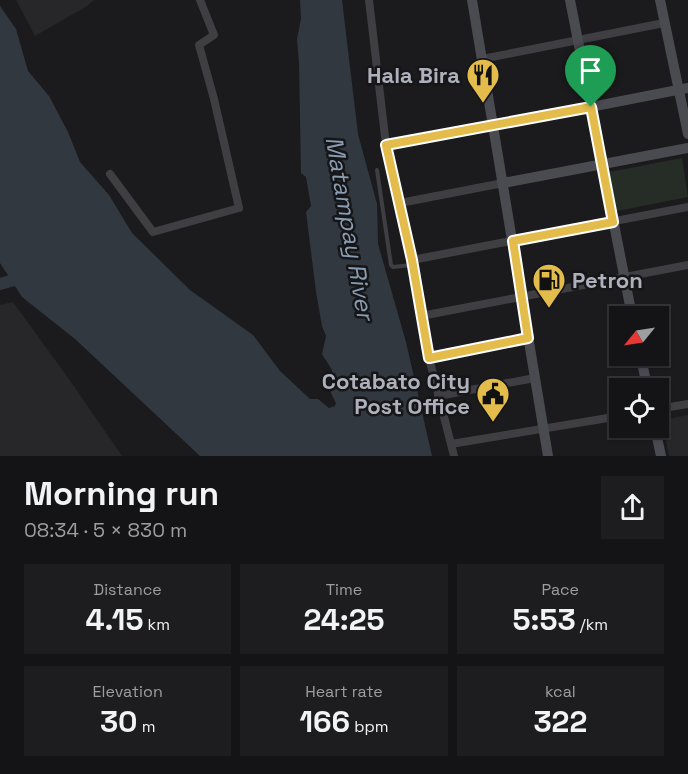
<!DOCTYPE html>
<html lang="en">
<head>
<meta charset="utf-8">
<style>
  body { margin:0; font-family:"Space Grotesk",sans-serif; background:#1d1d1f; color:#f1f3f6; height:100vh; display:flex; flex-direction:column; font-size:22px; white-space:nowrap }
  * { box-sizing:border-box; margin:0 }
  p { font-size:20px; color:#9d9ea1 }
  .icon { flex:none; width:33px; height:33px; fill:none; stroke:currentColor; stroke-width:2; stroke-linecap:round; stroke-linejoin:round }
  .map { position:relative; height:456px; overflow:hidden }
  .sheet { display:flex; flex-direction:column; background:#141416; flex:1 }
  .sheet>* { flex:none }
  .needle { width:39px; rotate:240deg }
  .buttons { position:absolute; left:609px; top:306px; display:grid; gap:12px }
  .buttons a { display:grid; place-items:center; width:60px; height:60px; border-radius:0px; background:#141416; box-shadow:0 2px 4px #0004,0 0 0 2px #333335; font-size:30px }
  .pin { position:absolute; display:grid; place-items:center; width:51px; height:51px; color:#fff; margin:-62px -26px; border-radius:50% 50% 50% 0; rotate:-45deg; box-shadow:0 0 6px #0007 }
  .pin .icon { rotate:45deg }
  .round { display:grid; place-items:center; flex:none; width:63px; height:63px; border-radius:0px; background:#1d1d1f }
  .headline { display:flex; align-items:center; justify-content:space-between; height:102px; padding:0 24px }
  h1 { font-size:33px; font-weight:800; line-height:45px }
  .figures { display:grid; grid-template-columns:repeat(3,1fr); gap:9px; height:102px; padding:6px 24px }
  .figures div { display:grid; align-content:center; border-radius:0px; background:#1d1d1f; text-align:center }
  .figures b { font-size:30px; font-weight:800 }
  .figures small { font-size:16px; font-weight:400 }
  .figures p { font-size:16px }
  .map>svg:first-child { display:block }
  .built { fill:#27272a }
  .green { fill:#252d26 }
  .water { fill:#313840 }
  .lines { fill:none; stroke-linecap:round; stroke-linejoin:round }
  .river { stroke:#313840; stroke-width:12 }
  .lane { stroke:#3e3e43; stroke-width:4 }
  .street { stroke:#3e3e43; stroke-width:8 }
  .secondary { stroke:#4a4b51; stroke-width:10 }
  .route-casing { stroke:#fff; stroke-width:12 }
  .route { stroke:#e3bc4c; stroke-width:8 }
  .labels { text-anchor:middle; dominant-baseline:central; stroke-width:5; stroke-linejoin:round; paint-order:stroke }
  .poi-label { font-size:22px; font-weight:bold; fill:#aeb1bb; stroke:#161618; text-anchor:end }
  .water-label { font-size:24px; font-style:italic; fill:#899cb2; stroke:#161618 }
</style>
</head>
<body>
<div class="map">
<svg width="688" height="456" viewBox="0 0 688 456">
  <rect width="100%" height="100%" fill="#1b1b1d"/>
  <!-- built -->
  <path class="built" d="M 16,0 L 94,0 L 87,6 L 35,36 Z
    M 13,302 L 69,379 L 122,456 L 0,456 L 0,305 Z
    M 688,415 L 688,456 L 669,456 L 662,420 Z"/>
  <!-- green -->
  <path class="green" d="M 682,158 L 688,197 L 617,211 L 609,172 Z"/>
  <!-- water -->
  <path class="water" d="M 300,0 L 342,0 L 358,134 L 377,204 L 378,244 L 406,342 L 432,456 L 200,456 L 75,339 L 22,297 L 0,263 L 0,6 L 16,29 L 28,71 L 49,96 L 68,132 L 80,162 L 109,195 L 132,233 L 190,290 L 253,335 L 280,371 L 310,399 L 318,399 L 329,408 L 335,406 L 336,403 L 331,393 L 332,370 L 322,354 L 326,336 L 322,326 L 316,292 L 306,212 L 311,206 L 306,177 L 301,173 L 299,63 L 297,39 L 301,19 Z"/>
  <g class="lines">
    <!-- river -->
    <path class="river" d="M 0,284 L 25,277"/>
    <!-- lane -->
    <path class="lane" d="M 377,170 L 391,265 L 393,267 L 412,265"/>
    <!-- street -->
    <path class="street" d="M 369,0 L 386,145 L 412,260 L 429,358 L 454,456
      M 482,59 L 664,23
      M 386,145 L 494,126
      M 110,174 L 153,232 L 239,208 L 214,99 L 199,45 L 214,35 L 200,0
      M 400,203 L 503,183
      M 412,260 L 688,207
      M 421,316 L 688,265
      M 429,358 L 528,338
      M 438,396 L 535,378
      M 658,409 L 688,404
      M 451,444 L 620,416"/>
    <!-- secondary -->
    <path class="secondary" d="M 472,0 L 548,456
      M 570,0 L 632,316
      M 660,0 L 688,134
      M 494,126 L 688,88
      M 503,183 L 688,148
      M 641,356 L 647,388
      M 655,428 L 661,456"/>
  </g>
  <g class="lines">
    <!-- route casing -->
    <g class="route-casing">
      <path id="route" d="M 591,107 L 613,222 L 513,241 L 528,338 L 429,358 L 412,260 L 386,145 Z"/>
    </g>
    <!-- route -->
    <use href="#route" class="route"/>
  </g>
  <!-- icons -->
  <defs>
    <g id="restaurant-pin" transform="scale(1.725)"><path d="M0 17L-7.5 6A9.5 9.5 0 1 1 7.5 6Z" fill="#e3bc4c" stroke="#161618"/><path d="M-5-6h1v4h1v-4h1v4h1v-4h1v5L-1.5 .5V6h-2V.5L-5-1ZM5-6V6H3V1.5H1.5Q1.5-4 5-6Z" fill="#111"/></g>
    <g id="fuel-pin" transform="scale(1.725)"><path d="M0 17L-7.5 6A9.5 9.5 0 1 1 7.5 6Z" fill="#e3bc4c" stroke="#161618"/><path d="M-5.5-6h7V0h2V4h1.3V-2.5L3-4.5l.8-.8L6-3V5H2.5V1h-1V6h-7ZM-4.2-4.7v3.2H.2V-4.7Z" fill="#111"/></g>
    <g id="civic-pin" transform="scale(1.725)"><path d="M0 17L-7.5 6A9.5 9.5 0 1 1 7.5 6Z" fill="#e3bc4c" stroke="#161618"/><path d="M-.6-6.5H3V-4.5H.6V-3L4-1V1h2V6H-6V1h2V-1L-.6-3ZM-1.2 2.5V6h2.4V2.5Z" fill="#111"/></g>
  </defs>
  <g fill-rule="evenodd">
    <use href="#restaurant-pin" x="483" y="75"/>
    <use href="#fuel-pin" x="549" y="280"/>
    <use href="#civic-pin" x="493" y="394"/>
  </g>
  <g class="labels">
    <!-- poi labels -->
    <g class="poi-label">
      <text x="460" y="75">Hala Bira</text>
      <text x="572" y="280" text-anchor="start">Petron</text>
      <text x="470" y="381">Cotabato City<tspan x="470" dy="25">Post Office</tspan></text>
    </g>
    <!-- water labels -->
    <g class="water-label">
      <text transform="translate(350 228) rotate(80)">Matampay River</text>
    </g>
  </g>
</svg>
<div class="buttons">
<a><svg class="needle" viewBox="-14 -14 28 28"><path d="M0-13l5 13h-10z" fill="#e53935"/><path d="M0 13l5-13h-10z" fill="#9d9ea1"/></svg></a>
<a><svg class="icon" aria-label="locate" viewBox="0 0 24 24"><circle cx="12" cy="12" r="6"/><path d="M12 2v4M12 18v4M2 12h4M18 12h4"/></svg></a>
</div>
<div class="pin" style="left:591px;top:107px;background:#1e9e55"><svg class="icon" aria-label="arrive" viewBox="0 0 24 24"><path d="M6 21V4h12l-3 4 3 4H6"/></svg></div>
</div>
<section class="sheet">
<div class="headline"><div><h1>Morning run</h1><p>08:34 · 5 × 830 m</p></div><a class="round"><svg class="icon" aria-label="share" viewBox="0 0 24 24"><path d="M12 15V3M7 8l5-5 5 5M5 13v7h14v-7"/></svg></a></div>
<div class="figures">
<div><p>Distance</p><b>4.15<small> km</small></b></div>
<div><p>Time</p><b>24:25</b></div>
<div><p>Pace</p><b>5:53<small> /km</small></b></div>
</div>
<div class="figures">
<div><p>Elevation</p><b>30<small> m</small></b></div>
<div><p>Heart rate</p><b>166<small> bpm</small></b></div>
<div><p>kcal</p><b>322</b></div>
</div>
</section>
</body>
</html>
